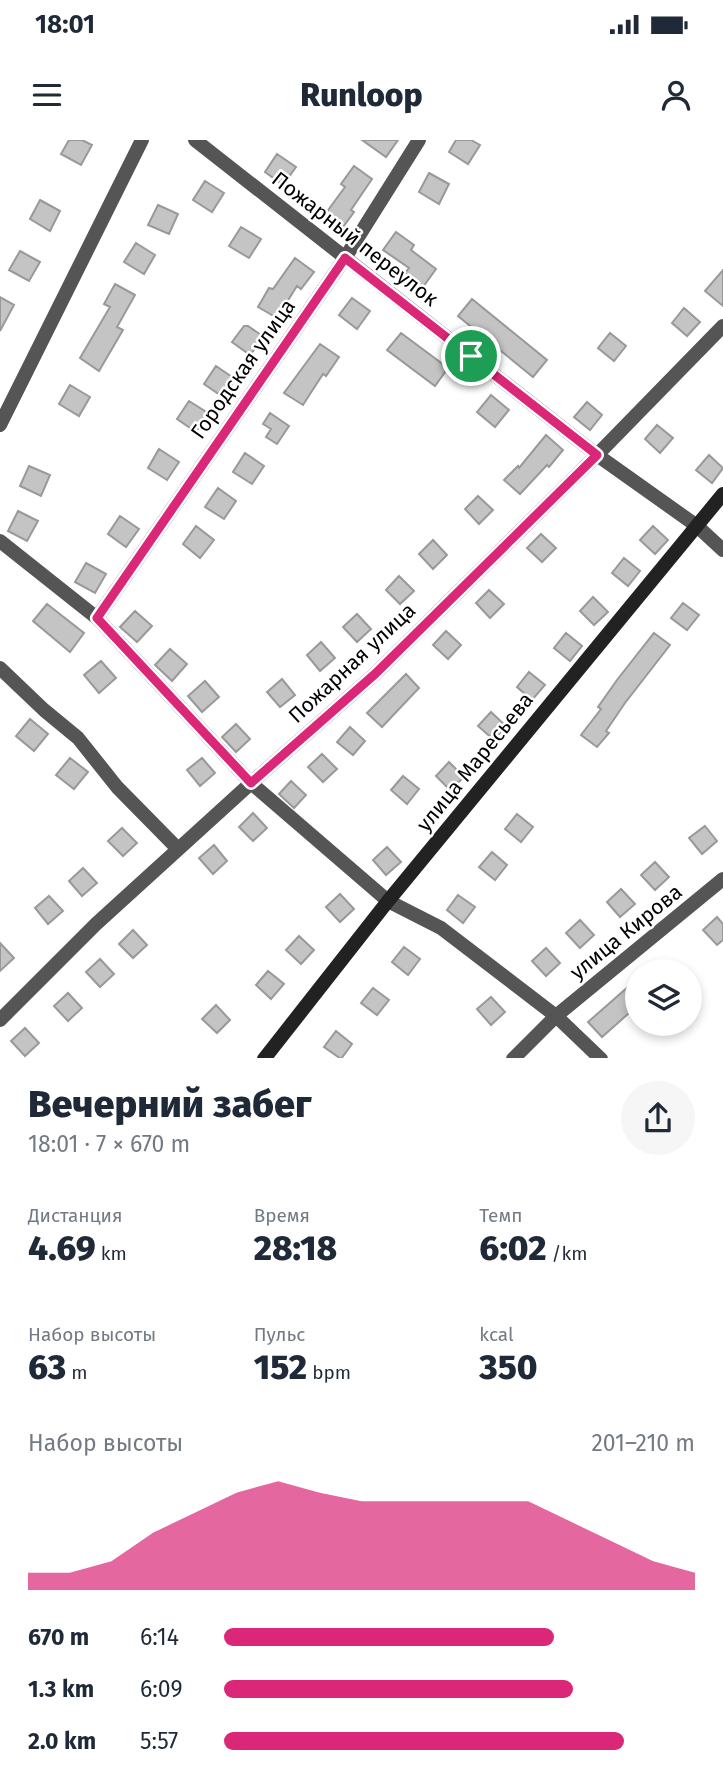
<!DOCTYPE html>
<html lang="ru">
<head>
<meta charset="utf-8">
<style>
  body { margin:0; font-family:"Fira Sans",sans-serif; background:#f6f6f7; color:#1f2937; height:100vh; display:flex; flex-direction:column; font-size:26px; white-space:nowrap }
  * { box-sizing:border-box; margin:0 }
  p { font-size:23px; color:#747a83 }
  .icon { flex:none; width:38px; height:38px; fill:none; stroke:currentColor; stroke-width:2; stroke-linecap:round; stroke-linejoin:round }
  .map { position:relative; height:918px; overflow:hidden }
  .side { display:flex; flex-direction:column; background:#fff; flex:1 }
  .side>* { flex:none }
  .tools { position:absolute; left:625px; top:819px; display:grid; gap:14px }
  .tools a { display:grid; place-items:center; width:77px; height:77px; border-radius:50%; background:#fff; box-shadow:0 4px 10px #0003; font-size:35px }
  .pin { position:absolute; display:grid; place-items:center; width:60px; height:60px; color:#fff; margin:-30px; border:4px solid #fff; border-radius:50%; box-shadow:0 2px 7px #0007 }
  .round { display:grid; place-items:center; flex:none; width:74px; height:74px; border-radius:37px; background:#f6f6f7 }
  .head { display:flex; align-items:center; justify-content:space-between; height:119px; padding:0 28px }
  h1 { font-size:38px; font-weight:800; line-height:52px }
  .stats { display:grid; grid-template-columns:repeat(3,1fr); gap:10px; height:119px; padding:7px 28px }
  .stats div { display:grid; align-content:center }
  .stats b { font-size:35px; font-weight:800 }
  .stats small { font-size:19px; font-weight:400 }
  .stats p { font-size:19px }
  .chart { height:196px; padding:14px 28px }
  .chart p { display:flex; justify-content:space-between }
  .chart svg { width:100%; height:126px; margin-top:7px; fill:#db2777; opacity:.7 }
  ul { padding:0 28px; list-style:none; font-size:23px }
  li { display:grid; grid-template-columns:112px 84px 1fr; align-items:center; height:52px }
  li i { height:18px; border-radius:9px; background:#db2777 }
  .status { display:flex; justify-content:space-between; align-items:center; height:49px; padding:0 35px; background:#fff; direction:ltr }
  .status svg { height:19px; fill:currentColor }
  header { display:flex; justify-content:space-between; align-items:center; height:91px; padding:0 28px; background:#fff; font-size:32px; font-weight:800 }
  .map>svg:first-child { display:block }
  .building { fill:#c4c4c4; stroke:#999; stroke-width:2 }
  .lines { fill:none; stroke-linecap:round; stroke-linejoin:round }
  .street { stroke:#555; stroke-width:14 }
  .secondary { stroke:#222; stroke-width:14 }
  .route-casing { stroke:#fff; stroke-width:14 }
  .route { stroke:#db2777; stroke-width:9 }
  .labels { text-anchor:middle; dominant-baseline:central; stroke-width:5; stroke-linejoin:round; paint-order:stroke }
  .street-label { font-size:21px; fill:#000; stroke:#fff }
</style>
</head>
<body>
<div class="status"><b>18:01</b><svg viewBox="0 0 49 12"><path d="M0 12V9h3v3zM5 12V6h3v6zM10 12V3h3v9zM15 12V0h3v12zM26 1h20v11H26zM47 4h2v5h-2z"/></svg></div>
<header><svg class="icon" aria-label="menu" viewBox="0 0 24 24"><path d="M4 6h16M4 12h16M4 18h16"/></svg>Runloop<svg class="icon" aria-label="person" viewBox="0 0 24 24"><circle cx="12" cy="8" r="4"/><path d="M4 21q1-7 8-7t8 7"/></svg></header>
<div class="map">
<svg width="723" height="919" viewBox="0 0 723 919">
  <rect width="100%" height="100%" fill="#fff"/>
  <!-- building -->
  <path class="building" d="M 69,0 L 82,0 L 92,5 L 81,25 L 61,14 Z
    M 362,0 L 398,0 L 386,17 Z
    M 456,0 L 471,0 L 480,5 L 468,24 L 449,12 Z
    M 277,14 L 296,27 L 283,45 L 265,32 Z
    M 354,26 L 372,39 L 351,70 L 354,72 L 341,90 L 323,77 L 345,47 L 341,44 Z
    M 429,33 L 449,44 L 439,64 L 419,52 Z
    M 205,41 L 224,53 L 212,72 L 193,60 Z
    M 40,60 L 60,71 L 50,91 L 30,79 Z
    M 158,65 L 178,74 L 169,94 L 148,85 Z
    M 241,87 L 261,99 L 249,118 L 229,106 Z
    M 396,92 L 414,105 L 411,110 L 436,129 L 423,147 L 405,133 L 409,128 L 383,110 Z
    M 136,103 L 155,115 L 144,134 L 124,122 Z
    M 20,111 L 40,122 L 29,141 L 9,130 Z
    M 295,118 L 314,132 L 301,149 L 297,146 L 277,178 L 258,167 L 269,148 L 273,149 Z
    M 723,130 L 723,166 L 705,151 Z
    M 115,144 L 135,155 L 117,187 L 123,190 L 99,231 L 80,218 L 110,167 L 104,164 Z
    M 0,157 L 14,165 L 0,191 Z
    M 352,158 L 370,171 L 357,189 L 339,175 Z
    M 472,159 L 547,220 L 533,237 L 458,176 Z
    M 684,168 L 700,182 L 687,196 L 672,183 Z
    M 244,186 L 248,186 L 264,197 L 250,215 L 232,202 Z
    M 401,193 L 448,228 L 435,246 L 387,210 Z
    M 610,193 L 626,206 L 614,221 L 598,208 Z
    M 320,204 L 339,217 L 326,236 L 323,234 L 303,265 L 284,253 Z
    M 216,226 L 235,239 L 223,257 L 204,244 Z
    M 70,245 L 90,257 L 79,276 L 59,264 Z
    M 491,255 L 509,270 L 495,287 L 477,272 Z
    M 189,261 L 208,273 L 196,292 L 177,279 Z
    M 587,262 L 602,275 L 590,290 L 574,277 Z
    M 270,273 L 289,286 L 277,304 L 266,297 L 271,289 L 263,284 Z
    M 657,285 L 673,298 L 660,313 L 645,299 Z
    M 546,295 L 563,310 L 549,327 L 547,325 L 520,354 L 504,340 L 518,326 L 519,328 Z
    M 159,309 L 179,322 L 167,340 L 148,328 Z
    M 245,313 L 264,326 L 252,344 L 233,332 Z
    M 709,315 L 723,328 L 712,343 L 696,330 Z
    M 29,326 L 50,335 L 41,356 L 20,346 Z
    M 218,348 L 236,361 L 224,379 L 205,367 Z
    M 478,356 L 493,370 L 479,384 L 465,369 Z
    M 18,371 L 38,381 L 27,401 L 8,391 Z
    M 120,376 L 139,389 L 126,407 L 108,394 Z
    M 196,386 L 214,400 L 200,418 L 183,404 Z
    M 653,386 L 668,400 L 655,414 L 640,400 Z
    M 541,394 L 556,408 L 542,422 L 527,408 Z
    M 433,400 L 447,415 L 433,429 L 419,414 Z
    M 624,418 L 640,431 L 628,446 L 612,433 Z
    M 86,423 L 106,434 L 95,453 L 75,442 Z
    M 399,436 L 414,451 L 400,464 L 386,450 Z
    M 489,450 L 504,464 L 490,478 L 476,463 Z
    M 593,457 L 608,472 L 594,485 L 580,471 Z
    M 683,463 L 699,475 L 687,490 L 671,478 Z
    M 47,464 L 84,493 L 70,512 L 33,481 Z
    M 135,471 L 152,486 L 137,502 L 120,487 Z
    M 357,474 L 371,489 L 357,502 L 343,487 Z
    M 446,491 L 461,505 L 448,519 L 433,505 Z
    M 566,493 L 582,506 L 570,521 L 554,508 Z
    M 654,493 L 670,505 L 625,563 L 606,591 L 609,593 L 597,607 L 581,595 L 601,569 L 598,567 L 617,540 Z
    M 321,502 L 335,518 L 320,531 L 307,515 Z
    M 170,509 L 187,524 L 172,541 L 155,525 Z
    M 101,521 L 116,538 L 99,553 L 84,535 Z
    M 529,532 L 545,545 L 532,560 L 517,547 Z
    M 406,534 L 419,548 L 382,587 L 367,573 Z
    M 282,539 L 295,555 L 280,567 L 267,552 Z
    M 205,541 L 219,557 L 202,572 L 188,556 Z
    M 491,572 L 506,586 L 494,600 L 478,586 Z
    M 30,579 L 48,594 L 34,611 L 16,596 Z
    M 236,584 L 250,599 L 236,612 L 222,597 Z
    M 350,587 L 365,601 L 353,615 L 337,602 Z
    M 322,614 L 337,629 L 323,642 L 308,627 Z
    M 70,618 L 88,632 L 74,649 L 56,635 Z
    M 202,618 L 215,633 L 200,646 L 187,630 Z
    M 449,622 L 464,637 L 450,650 L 436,636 Z
    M 403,636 L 419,649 L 407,664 L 391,650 Z
    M 291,641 L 306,655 L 294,668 L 279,654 Z
    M 253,673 L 267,688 L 253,701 L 239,687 Z
    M 517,674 L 533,687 L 521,702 L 505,689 Z
    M 705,686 L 717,701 L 702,714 L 689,698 Z
    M 122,688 L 137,703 L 123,716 L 108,701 Z
    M 214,705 L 227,721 L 213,734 L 199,718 Z
    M 387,707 L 401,722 L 386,735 L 373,720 Z
    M 492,712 L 507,725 L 495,740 L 479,727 Z
    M 655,722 L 669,737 L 655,750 L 641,735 Z
    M 83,728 L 97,743 L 82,756 L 69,741 Z
    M 621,749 L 635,764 L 620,777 L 607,762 Z
    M 340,754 L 354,769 L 340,782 L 326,767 Z
    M 458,755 L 475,767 L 463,783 L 447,770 Z
    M 49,756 L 63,771 L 48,784 L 35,768 Z
    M 717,777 L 723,784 L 723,800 L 717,805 L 703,790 Z
    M 580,780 L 594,795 L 580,808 L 566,793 Z
    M 133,790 L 147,805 L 133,818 L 119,804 Z
    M 299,796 L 314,810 L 301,824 L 286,810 Z
    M 0,803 L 14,818 L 0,831 Z
    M 404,807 L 420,819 L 408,835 L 392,822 Z
    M 546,808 L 560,823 L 546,836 L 532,821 Z
    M 100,819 L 114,834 L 100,847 L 86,832 Z
    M 268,831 L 284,844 L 271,859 L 256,845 Z
    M 628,847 L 637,857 L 637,866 L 602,897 L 588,882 Z
    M 373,848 L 389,860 L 377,875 L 361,863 Z
    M 68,853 L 82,868 L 68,881 L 54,866 Z
    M 491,857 L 505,872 L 491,885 L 477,869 Z
    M 216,865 L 230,880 L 217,893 L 202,879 Z
    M 25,888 L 39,903 L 25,916 L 11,901 Z
    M 336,891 L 352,904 L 341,919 L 324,907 Z"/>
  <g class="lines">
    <!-- street -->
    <path class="street" d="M 195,0 L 597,315 L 697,386 L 723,410
      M 0,285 L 142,0
      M 0,401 L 97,478 L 251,643 L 388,761 L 441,788 L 556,876 L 601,919
      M 97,478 L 345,118 L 419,0
      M 0,528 L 44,570 L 78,598 L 117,647 L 178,709
      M 0,880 L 96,784 L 251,643 L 375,534 L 597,315 L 723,186
      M 513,919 L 556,876 L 723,739"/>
    <!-- secondary -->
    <path class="secondary" d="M 264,919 L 388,761 L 723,354"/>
  </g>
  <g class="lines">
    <!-- route casing -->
    <g class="route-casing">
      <path id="route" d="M 345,118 L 597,315 L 375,534 L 251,643 L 97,478 Z"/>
    </g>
    <!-- route -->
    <use href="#route" class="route"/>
  </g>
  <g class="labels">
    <!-- street labels -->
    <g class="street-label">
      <text transform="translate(355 99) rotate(38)">Пожарный переулок</text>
      <text transform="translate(243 229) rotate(-55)">Городская улица</text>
      <text transform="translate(352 523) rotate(-43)">Пожарная улица</text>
      <text transform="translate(475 622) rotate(-51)">улица Маресьева</text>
      <text transform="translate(626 792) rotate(-39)">улица Кирова</text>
    </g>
  </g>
</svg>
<div class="tools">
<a><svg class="icon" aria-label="layers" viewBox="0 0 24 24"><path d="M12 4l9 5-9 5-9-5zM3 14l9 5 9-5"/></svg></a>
</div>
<div class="pin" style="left:471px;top:216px;background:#1e9e55"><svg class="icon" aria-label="arrive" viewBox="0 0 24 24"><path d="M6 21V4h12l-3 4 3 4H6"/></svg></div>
</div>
<section class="side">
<div class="head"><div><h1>Вечерний забег</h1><p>18:01 · 7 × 670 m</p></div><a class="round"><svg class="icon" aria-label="share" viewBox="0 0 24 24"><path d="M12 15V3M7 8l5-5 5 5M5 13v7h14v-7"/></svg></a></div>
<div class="stats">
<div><p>Дистанция</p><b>4.69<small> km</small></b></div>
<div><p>Время</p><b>28:18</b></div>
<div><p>Темп</p><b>6:02<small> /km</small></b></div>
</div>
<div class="stats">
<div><p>Набор высоты</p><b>63<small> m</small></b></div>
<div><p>Пульс</p><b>152<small> bpm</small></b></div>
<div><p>kcal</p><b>350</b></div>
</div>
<div class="chart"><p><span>Набор высоты</span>201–210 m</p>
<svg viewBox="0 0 160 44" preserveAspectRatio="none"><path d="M0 44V38L10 38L20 34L30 24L40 17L50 10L60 6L70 10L80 13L90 13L100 13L110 13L120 13L130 20L140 27L150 34L160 38V44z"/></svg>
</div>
<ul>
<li><b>670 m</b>6:14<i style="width:70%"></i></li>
<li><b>1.3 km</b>6:09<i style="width:74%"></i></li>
<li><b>2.0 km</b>5:57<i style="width:85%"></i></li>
</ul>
</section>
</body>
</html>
